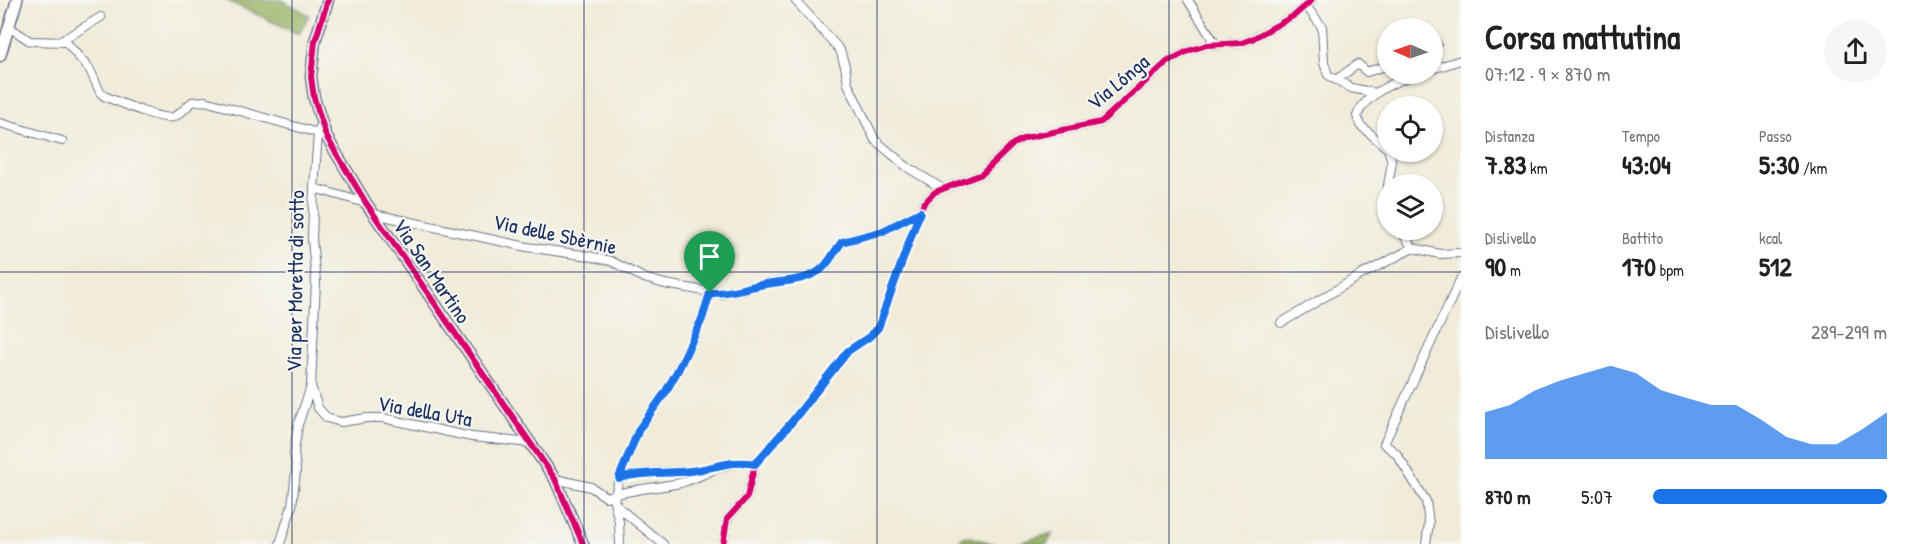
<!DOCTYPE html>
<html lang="it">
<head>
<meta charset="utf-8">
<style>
  body { margin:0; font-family:"Patrick Hand",sans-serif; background:#f6f6f6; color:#202124; height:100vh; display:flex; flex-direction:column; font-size:22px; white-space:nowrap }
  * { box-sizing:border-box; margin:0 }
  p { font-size:20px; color:#757577 }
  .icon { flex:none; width:33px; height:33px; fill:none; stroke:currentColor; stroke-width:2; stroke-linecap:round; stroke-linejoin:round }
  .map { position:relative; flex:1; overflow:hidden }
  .side { display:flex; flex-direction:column; background:#fff; width:450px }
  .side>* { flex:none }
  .needle { width:39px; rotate:272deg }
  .fabs { position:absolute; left:1377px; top:18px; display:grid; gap:12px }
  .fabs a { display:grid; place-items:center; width:66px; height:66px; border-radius:50%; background:#fff; box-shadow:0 2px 4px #0004; font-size:30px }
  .pin { position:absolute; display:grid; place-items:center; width:51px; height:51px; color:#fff; margin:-62px -26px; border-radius:50% 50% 50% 0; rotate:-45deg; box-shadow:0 0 6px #0007 }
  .pin .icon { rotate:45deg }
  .round { display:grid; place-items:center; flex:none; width:63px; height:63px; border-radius:32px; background:#f6f6f6 }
  .summary { display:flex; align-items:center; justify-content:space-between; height:102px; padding:0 24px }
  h1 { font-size:33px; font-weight:700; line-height:45px }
  .figures { display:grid; grid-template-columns:repeat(3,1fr); gap:9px; height:102px; padding:6px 24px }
  .figures div { display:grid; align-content:center }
  .figures b { font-size:26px; font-weight:700 }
  .figures small { font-size:16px; font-weight:400 }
  .figures p { font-size:16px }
  .chart { height:168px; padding:12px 24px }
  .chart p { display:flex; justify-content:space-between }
  .chart svg { width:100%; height:108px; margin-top:6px; fill:#1a73e8; opacity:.7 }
  ul { padding:0 24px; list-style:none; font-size:20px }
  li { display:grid; grid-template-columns:96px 72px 1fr; align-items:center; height:45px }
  li i { height:15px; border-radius:8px; background:#1a73e8 }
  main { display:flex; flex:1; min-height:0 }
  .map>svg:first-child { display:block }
  .forest { fill:#99b263; stroke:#5a7060; stroke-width:1.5 }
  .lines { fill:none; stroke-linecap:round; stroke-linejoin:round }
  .minor-casing { stroke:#667189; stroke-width:10 }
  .tertiary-casing { stroke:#667189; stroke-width:13 }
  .minor { stroke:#fff; stroke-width:8 }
  .tertiary { stroke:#fff; stroke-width:10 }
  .cycleway-casing { stroke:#f6f6f2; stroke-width:10 }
  .cycleway { stroke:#d6006c; stroke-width:6 }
  .route-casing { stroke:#fff; stroke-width:12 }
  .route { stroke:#1a73e8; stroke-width:8 }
  .grid { fill:none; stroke:#1b2f5e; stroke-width:1.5; stroke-opacity:0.55 }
  .labels { text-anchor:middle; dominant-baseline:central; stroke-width:4.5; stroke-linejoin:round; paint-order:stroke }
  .street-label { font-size:21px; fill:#1b2f5e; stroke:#f6f6f2 }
</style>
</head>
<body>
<main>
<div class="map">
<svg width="1461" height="544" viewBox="0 0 1461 544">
  <rect width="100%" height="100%" fill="#f6f6f2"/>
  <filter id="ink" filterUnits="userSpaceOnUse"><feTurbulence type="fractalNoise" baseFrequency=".0167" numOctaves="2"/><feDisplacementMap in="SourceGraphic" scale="12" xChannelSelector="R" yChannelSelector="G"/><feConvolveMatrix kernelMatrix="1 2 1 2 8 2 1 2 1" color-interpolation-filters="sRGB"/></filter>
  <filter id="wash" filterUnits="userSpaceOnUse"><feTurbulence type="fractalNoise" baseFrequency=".008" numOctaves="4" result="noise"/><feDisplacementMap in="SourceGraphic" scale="24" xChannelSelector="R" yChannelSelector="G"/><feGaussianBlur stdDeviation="1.35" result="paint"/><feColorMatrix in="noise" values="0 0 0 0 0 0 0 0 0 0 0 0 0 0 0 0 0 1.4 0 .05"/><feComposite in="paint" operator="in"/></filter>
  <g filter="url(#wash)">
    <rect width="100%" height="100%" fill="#f1ebd8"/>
    <!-- forest -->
    <path class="forest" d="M 226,0 L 282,0 L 309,15 L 299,34 Z
      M 1053,533 L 1047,544 L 1015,544 Z
      M 965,536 L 995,544 L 956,544 Z"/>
  </g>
  <g filter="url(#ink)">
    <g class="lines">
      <!-- minor casing -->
      <g class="minor-casing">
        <path id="minor" d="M 795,0 L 840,50 L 845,66 L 848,84 L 875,140 L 907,167 L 943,189
          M 1188,0 L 1216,45
          M 1307,7 L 1322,27 L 1324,63 L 1328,75 L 1351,88 L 1376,93
          M 9,27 L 30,41 L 66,42 L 90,70 L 100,92 L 104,96 C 117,101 161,121 173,117 C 181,114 186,107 192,102 L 205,101 L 318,133
          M 61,41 L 101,17
          M 1432,46 L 1437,44
          M 1432,69 L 1461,60
          M 1336,80 L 1358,64 L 1367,72 L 1388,65
          M 0,123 L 62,141
          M 1388,149 L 1360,125 L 1357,116 C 1365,94 1397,80 1418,74
          M 314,188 L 366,203
          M 1388,202 C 1384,184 1396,168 1389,152
          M 374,214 L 527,247 L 589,256 L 611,261 L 644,278 L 665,284 L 722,294 L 764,284 L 801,278 L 818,272 L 826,266 L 842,242 L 883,231 L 920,212
          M 1400,230 L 1413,248
          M 1281,323 L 1361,275 L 1413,248 L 1440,254 L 1461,253
          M 311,386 L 318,408 L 327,418 L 341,422 L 367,418 L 383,418 L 472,437 L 531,443
          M 619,478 C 643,470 678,473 704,470
          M 555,479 L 591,487 L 606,497 C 630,489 656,488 680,483 C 708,476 723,458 755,464
          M 614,501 L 619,508 L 663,544
          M 280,544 L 292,506 L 296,471 L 294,452 L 298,425 L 311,386 L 316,282 L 312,239 L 314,188 L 318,133 L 321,124
          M 620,544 L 619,522 L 614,501 L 619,478 L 639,429 L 665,393 L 679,368 L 702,319 L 710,293
          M 723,544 L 727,519 L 747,497 L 755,464 L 790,424 L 848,351 L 869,337 L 878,328 L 916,221 L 924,203 L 935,192 L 982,174 L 1013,144 L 1025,138 L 1101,122 L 1167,62 L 1188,51 L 1207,45 L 1241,43 L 1252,39 L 1295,15 L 1312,0
          M 1426,544 L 1429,523 L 1426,501 L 1396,453 L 1384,444 L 1461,278"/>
      </g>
      <!-- tertiary casing -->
      <g class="tertiary-casing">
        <path id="tertiary" d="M 328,0 L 315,41 L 311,77 L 314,98 L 326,136 L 366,203 L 555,479 L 583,544
          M 0,56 L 17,0"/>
      </g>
      <!-- minor -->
      <use href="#minor" class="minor"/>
      <!-- tertiary -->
      <use href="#tertiary" class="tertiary"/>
      <!-- cycleway casing -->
      <g class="cycleway-casing">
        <path id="cycleway" d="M 328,0 L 315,41 L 311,77 L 314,98 L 326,136 L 366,203 L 555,479 L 583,544
          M 723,544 L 727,519 L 747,497 L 755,464 L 790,424 L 848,351 L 869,337 L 878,328 L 916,221 L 924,203 L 935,192 L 982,174 L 1013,144 L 1025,138 L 1101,122 L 1167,62 L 1188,51 L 1207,45 L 1241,43 L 1252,39 L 1295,15 L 1312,0"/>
      </g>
      <!-- cycleway -->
      <use href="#cycleway" class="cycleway"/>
    </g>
  </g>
  <g class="lines" filter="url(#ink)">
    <!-- route casing -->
    <g class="route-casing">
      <path id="route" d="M 920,212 L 878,328 L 869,337 L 848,351 L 790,424 L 755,464 C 733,459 712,469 690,471 C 666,474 642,471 619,478 L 639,429 L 665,393 L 679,368 L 702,319 L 710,293 C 727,294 744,288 760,285 C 780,281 802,282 819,271 C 829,265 834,251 842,242 L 883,231 Z"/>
    </g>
    <!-- route -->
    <use href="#route" class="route"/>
  </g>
  <!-- grid -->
  <path class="grid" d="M 292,0 L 292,544M 584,0 L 584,544M 877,0 L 877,544M 1169,0 L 1169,544M 0,272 L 1461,272"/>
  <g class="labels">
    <!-- street labels -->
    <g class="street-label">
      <text transform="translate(1118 82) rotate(-40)">Via Lónga</text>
      <text transform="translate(555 234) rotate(12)">Via delle Sbèrnie</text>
      <text transform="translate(432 271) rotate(56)">Via San Martino</text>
      <text transform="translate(295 281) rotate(-89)">Via per Moretta di sotto</text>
      <text transform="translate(425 411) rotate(10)">Via della Uta</text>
    </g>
  </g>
</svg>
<div class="fabs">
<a><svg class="needle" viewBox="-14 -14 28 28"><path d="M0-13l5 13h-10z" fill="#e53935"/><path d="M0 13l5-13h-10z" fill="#757577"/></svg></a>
<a><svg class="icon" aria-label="locate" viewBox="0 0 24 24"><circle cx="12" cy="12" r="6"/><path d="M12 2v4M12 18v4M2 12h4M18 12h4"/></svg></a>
<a><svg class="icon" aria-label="layers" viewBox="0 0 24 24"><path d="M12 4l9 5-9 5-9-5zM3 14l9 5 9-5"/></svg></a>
</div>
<div class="pin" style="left:710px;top:293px;background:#1e9e55"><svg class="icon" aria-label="arrive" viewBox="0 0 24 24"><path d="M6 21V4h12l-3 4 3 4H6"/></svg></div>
</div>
<section class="side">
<div class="summary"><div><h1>Corsa mattutina</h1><p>07:12 · 9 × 870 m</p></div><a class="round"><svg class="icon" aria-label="share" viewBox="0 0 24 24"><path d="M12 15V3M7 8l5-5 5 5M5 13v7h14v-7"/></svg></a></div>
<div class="figures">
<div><p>Distanza</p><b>7.83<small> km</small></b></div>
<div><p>Tempo</p><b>43:04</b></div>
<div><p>Passo</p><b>5:30<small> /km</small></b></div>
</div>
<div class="figures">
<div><p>Dislivello</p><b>90<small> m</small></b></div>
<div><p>Battito</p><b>170<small> bpm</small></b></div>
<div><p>kcal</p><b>512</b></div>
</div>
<div class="chart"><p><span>Dislivello</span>289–299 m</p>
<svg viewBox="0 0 160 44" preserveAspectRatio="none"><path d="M0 44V25L10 22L20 16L30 12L40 9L50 6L60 9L70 16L80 19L90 22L100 22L110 28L120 35L130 38L140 38L150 32L160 25V44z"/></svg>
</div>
<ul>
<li><b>870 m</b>5:07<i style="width:100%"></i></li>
</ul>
</section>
</main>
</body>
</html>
